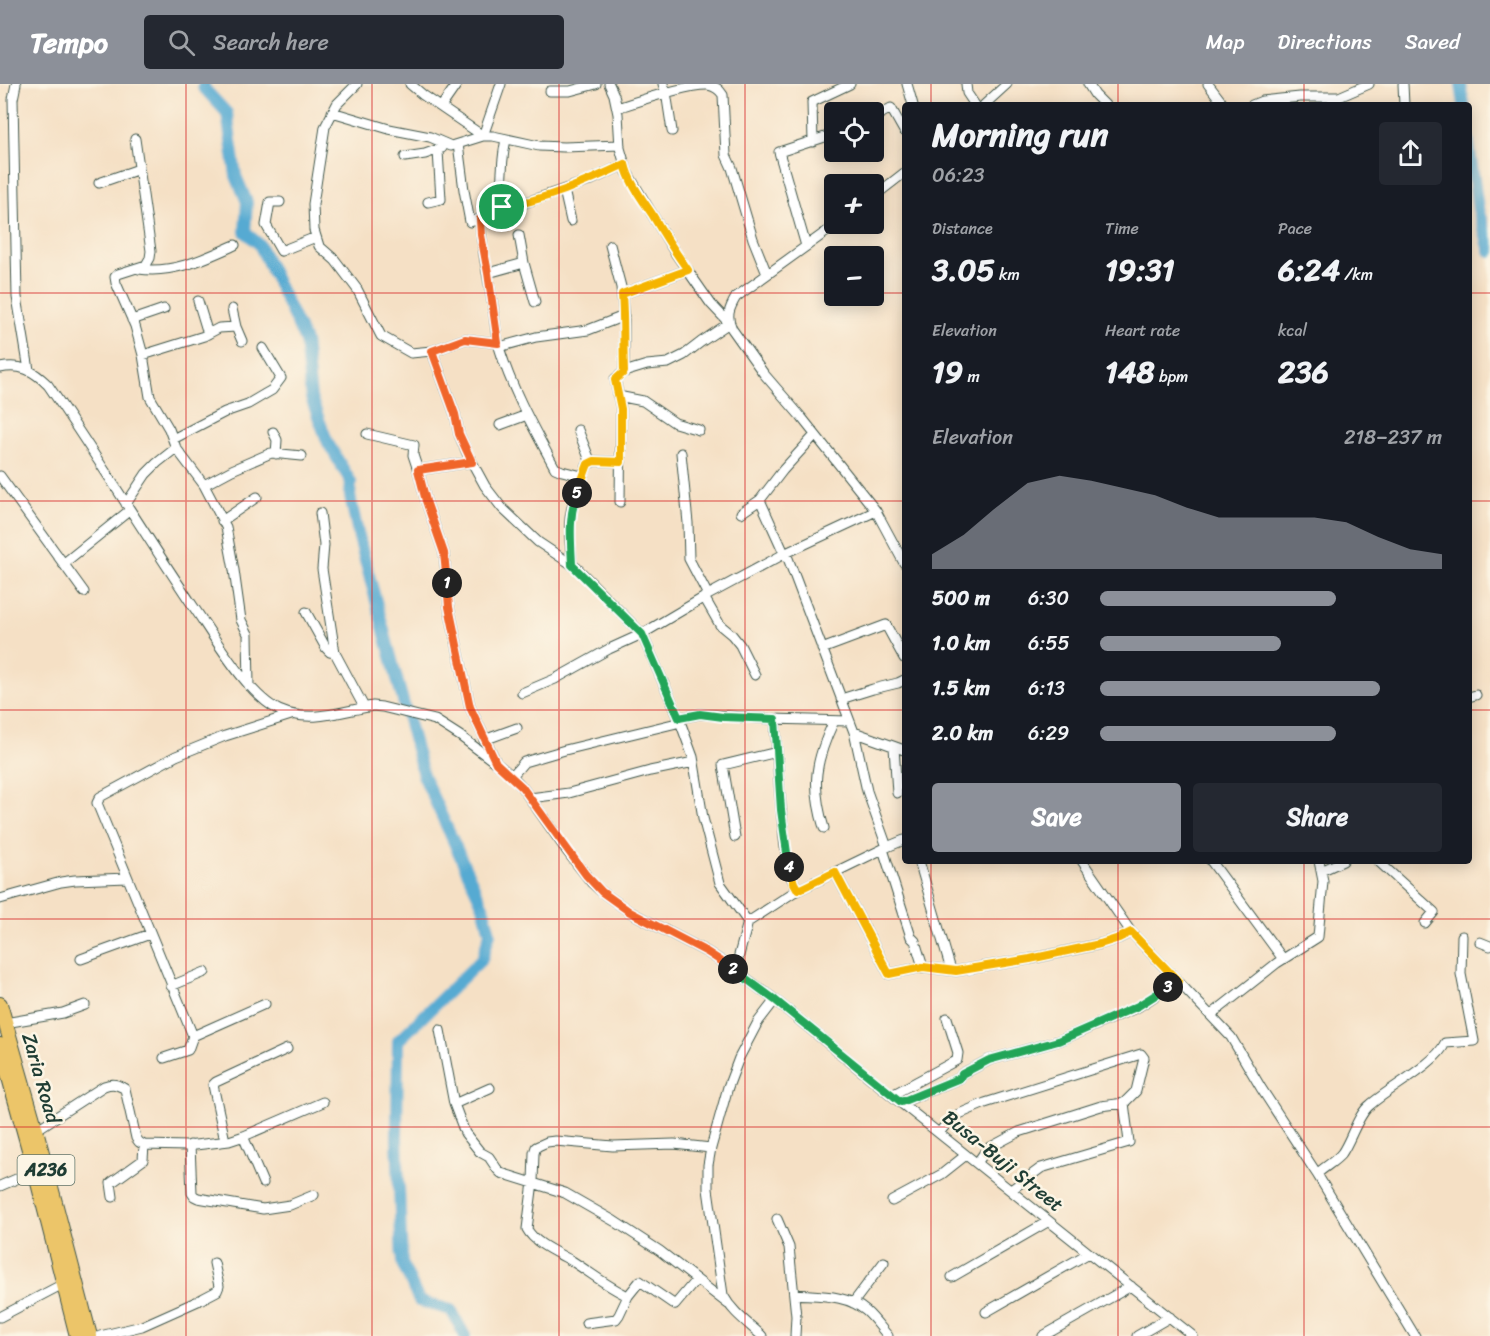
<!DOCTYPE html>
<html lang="en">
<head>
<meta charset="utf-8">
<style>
  body { margin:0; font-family:Sriracha,sans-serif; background:#242831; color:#f1f3f6; height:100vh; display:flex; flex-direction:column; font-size:22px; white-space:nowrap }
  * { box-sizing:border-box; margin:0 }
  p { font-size:20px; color:#9ea1a6 }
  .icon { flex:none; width:33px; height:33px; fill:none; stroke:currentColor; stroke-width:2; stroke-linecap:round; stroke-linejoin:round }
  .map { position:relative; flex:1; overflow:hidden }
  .sheet { position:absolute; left:902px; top:18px; width:570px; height:762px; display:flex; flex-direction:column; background:#171b24; border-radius:6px; box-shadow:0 3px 15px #0003 }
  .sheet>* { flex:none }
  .buttons { position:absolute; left:824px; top:18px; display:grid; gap:12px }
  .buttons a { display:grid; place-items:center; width:60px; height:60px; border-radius:6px; background:#171b24; box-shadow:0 3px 15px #0003; font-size:30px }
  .pin { position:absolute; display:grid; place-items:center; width:51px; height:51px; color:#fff; margin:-26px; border:3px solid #fff; border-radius:50%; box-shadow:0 2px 6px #0007 }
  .km { position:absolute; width:30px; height:30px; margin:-15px; border-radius:50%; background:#222; color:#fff; font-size:16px; line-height:30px; text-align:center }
  .round { display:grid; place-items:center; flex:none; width:63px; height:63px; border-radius:6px; background:#242831 }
  .summary { display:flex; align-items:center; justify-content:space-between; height:102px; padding:0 30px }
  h1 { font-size:33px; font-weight:800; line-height:45px }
  .metrics { display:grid; grid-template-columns:repeat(3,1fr); gap:9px; height:102px; padding:6px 30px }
  .metrics div { display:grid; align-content:center }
  .metrics b { font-size:30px; font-weight:800 }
  .metrics small { font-size:16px; font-weight:400 }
  .metrics p { font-size:16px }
  .chart { height:168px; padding:12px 30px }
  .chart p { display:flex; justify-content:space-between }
  .chart svg { width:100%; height:108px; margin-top:6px; fill:#8c9099; opacity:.7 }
  .cta { display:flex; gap:12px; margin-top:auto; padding:12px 30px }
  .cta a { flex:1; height:69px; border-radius:6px; background:#8c9099; color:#fff; font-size:24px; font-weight:800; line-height:69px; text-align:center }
  .cta a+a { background:#242831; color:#f1f3f6 }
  ul { padding:0 30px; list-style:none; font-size:20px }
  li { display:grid; grid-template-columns:96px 72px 1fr; align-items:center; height:45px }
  li i { height:15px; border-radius:8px; background:#8c9099 }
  header { display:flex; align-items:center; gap:36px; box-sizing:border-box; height:84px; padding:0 30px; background:#8c9099; color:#fff }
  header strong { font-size:28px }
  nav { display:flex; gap:33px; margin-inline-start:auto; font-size:21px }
  .search { width:420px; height:54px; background:#242831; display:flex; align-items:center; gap:15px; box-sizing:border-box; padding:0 21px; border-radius:6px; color:#9ea1a6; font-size:22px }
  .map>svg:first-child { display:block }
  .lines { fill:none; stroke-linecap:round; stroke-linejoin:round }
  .river { stroke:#56aad2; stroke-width:12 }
  .minor-casing { stroke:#3f554a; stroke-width:11 }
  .highway-casing { stroke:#3f554a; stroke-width:16 }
  .minor { stroke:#fff; stroke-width:9 }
  .highway { stroke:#ecc569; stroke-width:14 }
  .split-1-casing { stroke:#fff; stroke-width:12 }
  .split-2-casing { stroke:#fff; stroke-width:12 }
  .split-3-casing { stroke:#fff; stroke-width:12 }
  .split-4-casing { stroke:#fff; stroke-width:12 }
  .split-5-casing { stroke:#fff; stroke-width:12 }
  .split-6-casing { stroke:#fff; stroke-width:12 }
  .split-1 { stroke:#f0652b; stroke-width:8 }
  .split-2 { stroke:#f0652b; stroke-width:8 }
  .split-3 { stroke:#22a559; stroke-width:8 }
  .split-4 { stroke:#f5b400; stroke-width:8 }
  .split-5 { stroke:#22a559; stroke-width:8 }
  .split-6 { stroke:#f5b400; stroke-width:8 }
  .grid { fill:none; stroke:#d62828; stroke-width:1.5; stroke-opacity:0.55 }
  .labels { text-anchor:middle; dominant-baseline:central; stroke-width:5; stroke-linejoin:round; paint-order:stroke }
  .shield { fill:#fcf5e5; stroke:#617469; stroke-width:1.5 }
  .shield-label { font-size:18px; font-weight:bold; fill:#1f3d34 }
  .street-label { font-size:20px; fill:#1f3d34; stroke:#fcf5e5 }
</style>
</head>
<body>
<header>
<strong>Tempo</strong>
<div class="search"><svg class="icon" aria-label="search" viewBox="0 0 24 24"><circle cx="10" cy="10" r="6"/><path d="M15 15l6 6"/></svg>Search here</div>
<nav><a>Map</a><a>Directions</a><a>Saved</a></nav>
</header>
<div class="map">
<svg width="1490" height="1252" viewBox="0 0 1490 1252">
  <rect width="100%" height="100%" fill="#fcf5e5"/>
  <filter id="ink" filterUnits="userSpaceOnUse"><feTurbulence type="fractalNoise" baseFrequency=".0167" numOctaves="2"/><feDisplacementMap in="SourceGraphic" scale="12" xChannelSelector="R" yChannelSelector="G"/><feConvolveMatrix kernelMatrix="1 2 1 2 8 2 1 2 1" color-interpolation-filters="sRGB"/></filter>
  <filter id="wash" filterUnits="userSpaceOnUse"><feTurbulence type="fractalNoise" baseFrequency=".008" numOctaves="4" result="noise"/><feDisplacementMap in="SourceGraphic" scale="24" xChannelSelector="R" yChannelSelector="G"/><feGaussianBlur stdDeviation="1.35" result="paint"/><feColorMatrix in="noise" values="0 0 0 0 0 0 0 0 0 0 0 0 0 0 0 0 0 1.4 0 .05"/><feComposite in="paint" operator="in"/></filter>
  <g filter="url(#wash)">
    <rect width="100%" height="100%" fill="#f5e0c5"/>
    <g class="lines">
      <!-- river -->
      <path class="river" d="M 204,0 L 203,3 L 227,29 L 236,92 L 247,118 L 245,148 L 259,160 L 305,257 L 311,314 L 328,359 L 351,398 L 350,412 L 359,454 L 423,691 L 483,822 L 490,849 L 482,875 L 398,957 L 397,1053 L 402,1179 L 419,1217 L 451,1226 L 465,1252
        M 1461,0 L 1464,21
        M 1468,53 L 1478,125 L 1490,167"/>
    </g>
  </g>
  <g filter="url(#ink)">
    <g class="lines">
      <!-- minor casing -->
      <g class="minor-casing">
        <path id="minor" d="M 16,0 L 13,15 L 17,213 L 29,286
          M 357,0 L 337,20 L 325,43 L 313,120 L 314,146 L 319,162 L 335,176 L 357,205 L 381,252 L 411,269 L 432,267 L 465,255 L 498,259
          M 410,0 L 423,11 L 483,52 L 501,0
          M 609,0 L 614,11 L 618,30 L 620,64 L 627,88 L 674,167 L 711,220 L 729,239 L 701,258 L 684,271 L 668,279 L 647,281 L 624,288 L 615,295 L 621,325 L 620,418
          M 663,0 L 666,8 L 672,47
          M 907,0 L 913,21
          M 966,0 L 967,9 L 975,21
          M 1088,0 L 1095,11 L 1105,21
          M 1208,0 L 1224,21
          M 1403,0 L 1404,21
          M 550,7 L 570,7 L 596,0
          M 984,21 L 1007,0
          M 1252,21 L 1262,17 L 1300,13 L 1339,13 L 1369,0
          M 441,23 L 457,0
          M 617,24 C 638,17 688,0 708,1 C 714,2 720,6 723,11 L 726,71 L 732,84 L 753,155 L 767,190
          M 332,28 L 389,45 L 430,53 L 451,62 L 483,52 L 493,52 L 539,62 L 564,63 L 620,61
          M 873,34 L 891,24 L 904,47
          M 135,55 L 151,167 L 150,174 L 146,181 L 118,190 L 115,193 L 116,199 L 135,242 L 143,271 L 150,313 L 169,345 L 176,364 L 204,401 L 226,443 L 234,486 L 241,536 L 248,550 L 249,602
          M 813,58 L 812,18 L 850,0
          M 458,60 L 464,106 L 470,138 L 480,135
          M 405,73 L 425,70 L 442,64
          M 99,99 L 139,85
          M 564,106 L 571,137
          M 873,113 L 904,89
          M 280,118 L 270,118 L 266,141 L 281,167 L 316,153
          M 428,118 L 441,115 L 438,67
          M 502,123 C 501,100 501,78 506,55
          M 837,140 L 736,213 C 729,225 726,232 732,245 L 764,290 L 802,334 L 876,427 L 904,479
          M 519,151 L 524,179 L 535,218
          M 610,161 L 621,203 L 624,235 L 624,288
          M 806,162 L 779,68 L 834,50
          M 139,185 C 173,190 204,175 235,161
          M 488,189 L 524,179
          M 622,210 L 688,186
          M 198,217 L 208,250
          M 132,236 L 164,225
          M 236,243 L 242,257
          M 499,263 L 536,253 L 588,246 L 624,232
          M 432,267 L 455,330 L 459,350 L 468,371 L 485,402 L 502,424 L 538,458 L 577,484 L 642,550 L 678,632 L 693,673 L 703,734 L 720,799 L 748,838
          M 143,271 L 204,252 L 219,244 L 236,243 L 232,225
          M 0,284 C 21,280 33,286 48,301 C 98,374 144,449 193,522 C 213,551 248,612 279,626 C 311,640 341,627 373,622 L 382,623 L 435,636 L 460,652 L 496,679 L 512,692 L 522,703 L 567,767 L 592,799 L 602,808 L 630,828 L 707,868 L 735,886 L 775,916 L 901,1019 L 1193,1252
          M 618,312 L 643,317 L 675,339 L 699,346
          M 500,341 L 527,331
          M 578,346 L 591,379
          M 273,348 L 277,356 L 276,370
          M 367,350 L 414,361 L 413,371 L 418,386
          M 173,355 L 225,328 L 248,320 L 265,310 L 272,306 L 281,294 L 263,264
          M 681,369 L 688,439 L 689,475 L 708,511
          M 472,378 L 418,386 L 426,417 L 444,469 L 449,523 L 470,623 L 495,676
          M 0,392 L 84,508
          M 582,392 L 562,387 L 555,384 C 534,345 512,306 499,263 C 495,249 495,232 492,217 C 488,190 481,163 480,135 L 485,130 L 502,123 L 518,121 L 589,97 L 625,80
          M 204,401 L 232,386 L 271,369 L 302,372
          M 760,416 L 784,469
          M 126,420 L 146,390 L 157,379 L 176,364
          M 320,429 L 324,461 L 322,485 L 335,569 L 364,623
          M 741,429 L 760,416 L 783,386 L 815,351
          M 222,437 L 257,413
          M 786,469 L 854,648 L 867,707 L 887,763
          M 63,480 L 130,426
          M 572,481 C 571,462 567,442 572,424 C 575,409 582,393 588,380 L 594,377 L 621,378
          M 704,513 L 720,541 L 732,551 L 740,561 L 755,591
          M 306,528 L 326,564 L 330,568 L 335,569
          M 822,565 L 886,541 L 904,574
          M 522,609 L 555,595 L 609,565 L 642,550 L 708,511 L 786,469 L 876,427
          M 1468,613 L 1476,611
          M 841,615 L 873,605 L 898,599 L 904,596
          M 679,634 L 700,630 L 771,635 L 849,637
          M 775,635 C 777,671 779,707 783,743 C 785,764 786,788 798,806
          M 854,648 L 904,666
          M 484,656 L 517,644
          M 894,663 L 897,709
          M 512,692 L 524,678 L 565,666 L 681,638
          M 530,714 L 569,709 L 650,687 L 694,678
          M 824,744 C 811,701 815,677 834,637
          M 735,753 L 723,681 L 777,668
          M 883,765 L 911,853 L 915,857 L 923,883
          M 919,777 L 951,886
          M 1082,777 L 1131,848 L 1231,953 L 1261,1004 L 1317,1090 L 1415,1252
          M 1211,777 L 1283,875
          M 1378,777 L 1434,828 L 1425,839
          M 1321,787 L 1343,777
          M 835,788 L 889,890 L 923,883 L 956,887 L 1030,875 L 1100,860 L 1119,854 L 1131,848
          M 0,815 L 61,798 L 75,796 L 128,794
          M 1480,858 L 1490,862
          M 81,875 L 150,850
          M 735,886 L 748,838 L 794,808 L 887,763 L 904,756
          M 171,902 L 205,888
          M 265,920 L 193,952 L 97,719 L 100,713 L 176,672 L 225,652 L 291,631
          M 1211,931 L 1277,879 L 1318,853 L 1323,797 L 1319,777
          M 5,939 L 63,929 L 85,921
          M 440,946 L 454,1020 L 465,1049 L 480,1068 L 489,1073 L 497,1085 L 501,1089 L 565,1109 L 614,1137 L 660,1167 L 728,1220
          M 164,974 L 188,966 L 193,952
          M 892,1011 L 957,976 L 958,969 L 947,934
          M 901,1019 L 960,994 L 962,990 L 989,976 L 1058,957 L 1138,923 L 1178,897
          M 454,1020 L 490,1004
          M 36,1046 L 104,1002 C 113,999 117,1000 125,1005 L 136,1054 L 139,1058 L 144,1061 L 187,1062 L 229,1057 L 244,1052 L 323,1018
          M 939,1049 L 952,1033 L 985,1019 L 1141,970 L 1144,974 L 1136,1007 L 1124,1019 L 1129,1058 L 1041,1084 L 1011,1106
          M 243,1052 L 263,1099
          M 225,1057 L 213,1001 L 216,998 L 287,965
          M 190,1061 L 192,1109 L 194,1112 L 198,1114 L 263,1125 L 290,1121 L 314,1111
          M 977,1079 L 987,1065 L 1019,1048 L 1101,1022 L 1124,1019
          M 1317,1090 C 1324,1083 1336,1077 1342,1069 C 1351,1056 1358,1030 1370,1021 C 1388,1005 1437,979 1445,959 L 1474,957 L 1461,890 L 1462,852
          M 0,1102 L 35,1087
          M 113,1113 L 111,1099 L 143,1076 L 144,1061
          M 892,1117 L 942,1090 L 966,1071
          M 777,1135 L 789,1163 L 796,1232 L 795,1252
          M 952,1193 L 1049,1137
          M 794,1210 C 818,1212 847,1210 866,1227 C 874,1234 881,1244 888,1252
          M 628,1212 C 608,1203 591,1189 572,1177 C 558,1169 535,1160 527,1145 L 533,1098 L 534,1069 L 536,1063 L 547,1058 L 555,1057 L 613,1062 L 674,1060 L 711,1064
          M 853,1219 L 884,1178
          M 986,1228 L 1089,1169
          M 0,1233 L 63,1200
          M 586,1239 L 616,1235 L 619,1231 L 628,1212 L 640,1197 L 675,1221 L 696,1196
          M 100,1252 L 142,1242 L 198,1217 L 217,1207 L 219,1202 L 214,1179
          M 762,1252 C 748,1239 732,1228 723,1211 L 708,1105 L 708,1081 L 711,1064 L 728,1003 L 739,974 L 758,938 L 775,916
          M 1043,1252 L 1131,1202
          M 1137,1252 L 1170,1233"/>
      </g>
      <!-- highway casing -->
      <g class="highway-casing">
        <path id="highway" d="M 0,920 L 36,1046 L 90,1252
          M 0,961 L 35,1087 L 77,1252"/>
      </g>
      <!-- minor -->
      <use href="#minor" class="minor"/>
      <!-- highway -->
      <use href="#highway" class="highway"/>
    </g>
  </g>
  <g class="lines" filter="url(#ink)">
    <!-- split-1 casing -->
    <g class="split-1-casing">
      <path id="split-1" d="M 447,499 L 444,469 L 426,417 L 418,386 L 472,378 L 459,350 L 455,330 L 432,267 L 465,255 L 498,259 L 488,189 L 481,151 L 480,135 L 485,130 L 502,123"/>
    </g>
    <!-- split-2 casing -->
    <g class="split-2-casing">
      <path id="split-2" d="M 447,499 L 449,523 L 470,623 L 496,679 L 522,703 L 586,791 L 602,808 L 630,828 L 707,868 L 733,885"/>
    </g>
    <!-- split-3 casing -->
    <g class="split-3-casing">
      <path id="split-3" d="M 733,885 L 775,916 L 901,1018 L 960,994 L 962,990 L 989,976 L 1058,957 L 1138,922 L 1168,903"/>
    </g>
    <!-- split-4 casing -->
    <g class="split-4-casing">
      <path id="split-4" d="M 789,783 L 794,799 L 798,806 L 835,788 L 889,890 L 923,883 L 956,887 L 1030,875 L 1100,860 L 1119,854 L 1131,848 L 1178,897 L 1168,903"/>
    </g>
    <!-- split-5 casing -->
    <g class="split-5-casing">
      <path id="split-5" d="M 577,409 C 568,434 571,455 572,481 L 642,550 L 679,634 L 700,630 L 723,633 L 775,635 L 781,726 L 789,783"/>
    </g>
    <!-- split-6 casing -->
    <g class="split-6-casing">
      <path id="split-6" d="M 502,123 C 543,117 587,98 625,80 C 629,98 642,115 652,130 C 663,149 675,168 688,186 L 622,210 C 624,236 623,262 624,288 L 615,296 L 621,325 L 621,378 L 594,377 L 588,380 L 577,409"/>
    </g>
    <!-- split-1 -->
    <use href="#split-1" class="split-1"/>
    <!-- split-2 -->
    <use href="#split-2" class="split-2"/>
    <!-- split-3 -->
    <use href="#split-3" class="split-3"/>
    <!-- split-4 -->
    <use href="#split-4" class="split-4"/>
    <!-- split-5 -->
    <use href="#split-5" class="split-5"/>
    <!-- split-6 -->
    <use href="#split-6" class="split-6"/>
  </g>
  <!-- grid -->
  <path class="grid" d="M 186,0 L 186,1252M 372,0 L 372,1252M 559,0 L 559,1252M 745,0 L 745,1252M 931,0 L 931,21M 1118,0 L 1118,21M 1304,0 L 1304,21M 0,209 L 834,209M 873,209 L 904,209M 1468,209 L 1490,209M 0,417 L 904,417M 1468,417 L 1490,417M 0,626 L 904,626M 1468,626 L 1490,626M 931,777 L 931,1252M 1118,777 L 1118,1252M 1304,777 L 1304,1252M 0,835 L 1490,835M 0,1043 L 1490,1043"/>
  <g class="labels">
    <!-- shield labels -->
    <rect class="shield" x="17.5" y="1071" width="57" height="30" rx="4.5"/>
    <g class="shield-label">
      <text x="46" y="1086">A236</text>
    </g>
    <!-- street labels -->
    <g class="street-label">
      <text transform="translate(41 994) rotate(74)">Zaria Road</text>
      <text transform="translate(1003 1077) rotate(39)">Busa-Buji Street</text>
    </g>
  </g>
</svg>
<div class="buttons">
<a><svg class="icon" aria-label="locate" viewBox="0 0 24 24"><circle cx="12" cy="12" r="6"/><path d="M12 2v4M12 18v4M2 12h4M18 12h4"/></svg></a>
<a>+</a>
<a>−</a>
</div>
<div class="pin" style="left:502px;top:123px;background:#1e9e55"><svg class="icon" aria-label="arrive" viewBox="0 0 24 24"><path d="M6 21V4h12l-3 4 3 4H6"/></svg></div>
<b class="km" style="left:447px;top:499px">1</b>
<b class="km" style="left:733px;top:885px">2</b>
<b class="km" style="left:1168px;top:903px">3</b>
<b class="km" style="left:789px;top:783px">4</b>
<b class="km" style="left:577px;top:409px">5</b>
<section class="sheet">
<div class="summary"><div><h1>Morning run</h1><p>06:23</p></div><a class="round"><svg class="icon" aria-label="share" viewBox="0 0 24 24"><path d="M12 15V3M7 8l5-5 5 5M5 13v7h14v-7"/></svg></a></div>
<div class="metrics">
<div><p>Distance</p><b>3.05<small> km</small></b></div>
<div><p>Time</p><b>19:31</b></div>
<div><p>Pace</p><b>6:24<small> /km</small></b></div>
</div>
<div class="metrics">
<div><p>Elevation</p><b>19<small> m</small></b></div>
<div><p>Heart rate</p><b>148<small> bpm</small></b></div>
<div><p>kcal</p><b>236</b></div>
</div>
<div class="chart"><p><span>Elevation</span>218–237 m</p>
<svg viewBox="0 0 160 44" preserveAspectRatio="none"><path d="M0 44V38L10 30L20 19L30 9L40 6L50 8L60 11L70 14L80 19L90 23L100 23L110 23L120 23L130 25L140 31L150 36L160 38V44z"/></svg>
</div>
<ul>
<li><b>500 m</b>6:30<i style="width:69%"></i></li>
<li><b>1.0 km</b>6:55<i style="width:53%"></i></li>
<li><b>1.5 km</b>6:13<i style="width:82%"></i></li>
<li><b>2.0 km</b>6:29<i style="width:69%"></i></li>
</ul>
<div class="cta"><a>Save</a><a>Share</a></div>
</section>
</div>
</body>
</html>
